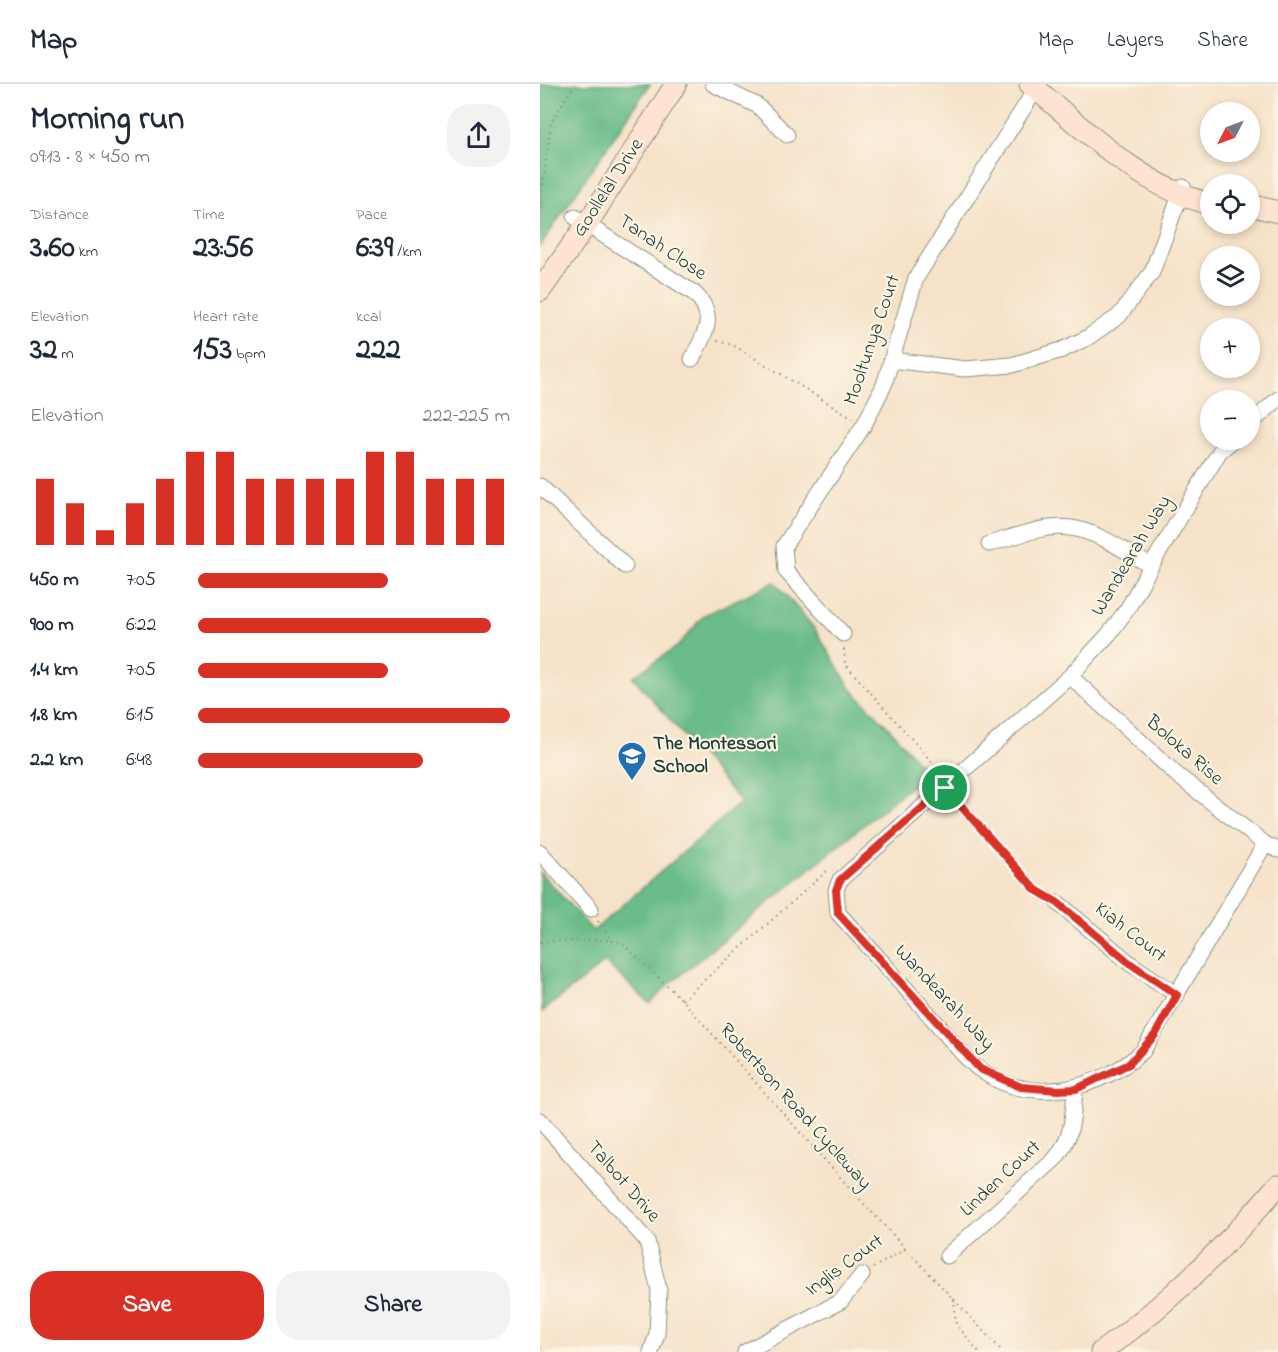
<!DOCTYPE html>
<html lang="en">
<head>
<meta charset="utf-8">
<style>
  body { margin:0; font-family:"Indie Flower",sans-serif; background:#f2f2f3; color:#1f2937; height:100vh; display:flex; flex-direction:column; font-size:22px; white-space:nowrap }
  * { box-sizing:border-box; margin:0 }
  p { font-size:20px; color:#747a83 }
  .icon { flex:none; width:33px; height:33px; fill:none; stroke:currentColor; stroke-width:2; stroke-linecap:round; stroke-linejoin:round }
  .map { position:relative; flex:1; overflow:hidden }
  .panel { display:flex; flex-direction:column; background:#fff; width:540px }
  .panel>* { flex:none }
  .needle { width:39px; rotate:228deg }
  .tools { position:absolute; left:660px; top:18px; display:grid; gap:12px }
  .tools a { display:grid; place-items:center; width:60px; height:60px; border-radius:50%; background:#fff; box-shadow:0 3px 9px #0003; font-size:30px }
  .pin { position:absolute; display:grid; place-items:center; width:51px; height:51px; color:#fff; margin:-26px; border:3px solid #fff; border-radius:50%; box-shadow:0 2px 6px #0007 }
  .round { display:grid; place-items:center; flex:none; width:63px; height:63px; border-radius:24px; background:#f2f2f3 }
  .headline { display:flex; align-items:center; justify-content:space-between; height:102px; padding:0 30px }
  h1 { font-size:33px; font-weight:700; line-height:45px }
  .stats { display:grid; grid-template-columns:repeat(3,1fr); gap:9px; height:102px; padding:6px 30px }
  .stats div { display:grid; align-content:center }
  .stats b { font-size:30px; font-weight:700 }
  .stats small { font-size:16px; font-weight:400 }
  .stats p { font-size:16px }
  .chart { height:168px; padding:12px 30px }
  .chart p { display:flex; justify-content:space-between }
  .chart svg { width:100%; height:108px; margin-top:6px; stroke:#d93025; stroke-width:6 }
  .cta { display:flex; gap:12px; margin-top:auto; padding:12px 30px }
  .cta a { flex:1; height:69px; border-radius:24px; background:#d93025; color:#fff; font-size:24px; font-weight:700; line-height:69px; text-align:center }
  .cta a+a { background:#f2f2f3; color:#1f2937 }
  ul { padding:0 30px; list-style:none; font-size:20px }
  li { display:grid; grid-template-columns:96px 72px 1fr; align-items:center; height:45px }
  li i { height:15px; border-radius:8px; background:#d93025 }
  header { display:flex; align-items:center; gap:36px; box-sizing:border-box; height:84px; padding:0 30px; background:#fff; border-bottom:2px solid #e0e1e3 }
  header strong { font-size:28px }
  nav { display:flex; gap:33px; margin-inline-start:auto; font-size:21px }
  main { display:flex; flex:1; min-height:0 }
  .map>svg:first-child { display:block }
  .forest { fill:#6abc8a; stroke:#447c5f; stroke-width:1.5 }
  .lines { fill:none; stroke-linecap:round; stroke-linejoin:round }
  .street-casing { stroke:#8a907e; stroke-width:17 }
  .secondary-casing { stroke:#8a907e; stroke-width:23 }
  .path { stroke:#8a907e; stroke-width:2; stroke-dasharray:1.5 4.5; stroke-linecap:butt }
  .street { stroke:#fff; stroke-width:15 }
  .secondary { stroke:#fee3d2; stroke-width:21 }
  .route-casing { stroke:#fff; stroke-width:12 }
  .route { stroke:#d93025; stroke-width:8 }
  .labels { text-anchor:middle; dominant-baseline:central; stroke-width:4.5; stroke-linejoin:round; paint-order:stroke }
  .street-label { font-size:20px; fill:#1f3d34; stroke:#fcf5e5 }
  .poi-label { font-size:20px; font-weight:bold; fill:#1f3d34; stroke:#fcf5e5; text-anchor:start }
</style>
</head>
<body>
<header>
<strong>Map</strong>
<nav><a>Map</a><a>Layers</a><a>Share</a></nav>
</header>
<main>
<section class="panel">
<div class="headline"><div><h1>Morning run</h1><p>09:13 · 8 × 450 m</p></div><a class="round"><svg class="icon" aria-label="share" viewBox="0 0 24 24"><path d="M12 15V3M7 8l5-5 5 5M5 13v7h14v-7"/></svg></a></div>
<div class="stats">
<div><p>Distance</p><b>3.60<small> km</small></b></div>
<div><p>Time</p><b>23:56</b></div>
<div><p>Pace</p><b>6:39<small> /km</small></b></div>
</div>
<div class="stats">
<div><p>Elevation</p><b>32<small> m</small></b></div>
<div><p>Heart rate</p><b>153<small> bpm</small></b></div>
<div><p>kcal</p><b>222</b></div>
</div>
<div class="chart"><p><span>Elevation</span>222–225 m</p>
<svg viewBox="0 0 160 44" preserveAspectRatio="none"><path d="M5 44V17M15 44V27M25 44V38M35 44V27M45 44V17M55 44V6M65 44V6M75 44V17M85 44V17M95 44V17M105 44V17M115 44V6M125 44V6M135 44V17M145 44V17M155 44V17"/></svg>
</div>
<ul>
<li><b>450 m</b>7:05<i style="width:61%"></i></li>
<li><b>900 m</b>6:22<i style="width:94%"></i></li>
<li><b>1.4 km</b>7:05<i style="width:61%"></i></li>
<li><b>1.8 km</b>6:15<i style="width:100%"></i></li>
<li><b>2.2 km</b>6:48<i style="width:72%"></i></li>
</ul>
<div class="cta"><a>Save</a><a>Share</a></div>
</section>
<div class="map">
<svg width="738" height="1268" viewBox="0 0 738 1268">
  <rect width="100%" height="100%" fill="#fcf5e5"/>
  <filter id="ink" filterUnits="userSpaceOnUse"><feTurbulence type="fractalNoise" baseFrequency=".0167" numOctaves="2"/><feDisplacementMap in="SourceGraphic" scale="12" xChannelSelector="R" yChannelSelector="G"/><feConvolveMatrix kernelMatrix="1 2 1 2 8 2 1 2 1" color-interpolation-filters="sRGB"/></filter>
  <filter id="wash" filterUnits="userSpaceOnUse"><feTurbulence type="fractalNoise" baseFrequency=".008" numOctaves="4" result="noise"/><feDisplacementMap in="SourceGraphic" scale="24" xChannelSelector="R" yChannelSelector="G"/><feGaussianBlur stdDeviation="1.35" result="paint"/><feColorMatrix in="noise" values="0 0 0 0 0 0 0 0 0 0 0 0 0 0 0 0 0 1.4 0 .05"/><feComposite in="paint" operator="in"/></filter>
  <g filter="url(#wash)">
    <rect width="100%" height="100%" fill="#f6e2c9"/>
    <!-- forest -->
    <path class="forest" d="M 0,0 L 110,0 L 0,162 Z
      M 235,498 L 274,544 L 311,605 L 349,644 L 387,689 L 127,902 L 110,920 L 65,878 L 2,928 L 0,788 L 53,847 L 201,718 L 93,593 L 138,562 L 164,531 Z"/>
  </g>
  <g filter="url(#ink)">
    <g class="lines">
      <!-- street casing -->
      <g class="street-casing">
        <path id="street" d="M 173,0 L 218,22 L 247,51
          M 35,133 L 154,209 C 178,232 165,249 152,275
          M 351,276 L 425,285 L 472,281 L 522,266 L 547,254 L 579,232 L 612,188 L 643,103
          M 710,340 L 738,315
          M 693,356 L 680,367 L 611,482 L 588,524 L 569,550 L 530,592 L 300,796 L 296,806 L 298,829 C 330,864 361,899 393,935 C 407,951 422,972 439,985 C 490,1023 560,1006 603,967 L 725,760
          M 0,402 L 85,482
          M 449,460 C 474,453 505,440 531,444 C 559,448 586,468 611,482
          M 303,550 L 246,487 L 244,462 L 324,341 L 344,301 L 376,194 L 499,0
          M 530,592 L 637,691 L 725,760 L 738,766
          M 0,768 L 51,825
          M 518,819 L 591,880 L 637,911
          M 0,1036 L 107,1157 L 119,1206 L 117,1250 L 111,1268
          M 407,1172 L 515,1075 C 533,1053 533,1032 535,1005
          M 205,1268 L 301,1217 L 322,1191"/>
      </g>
      <!-- secondary casing -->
      <g class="secondary-casing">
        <path id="secondary" d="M 490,0 C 547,47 597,101 670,120
          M 710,121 L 738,128
          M 0,207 L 47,140 L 136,0
          M 561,1268 C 628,1220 685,1164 738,1101"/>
      </g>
      <!-- path -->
      <path class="path" d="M 0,125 L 11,38 L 35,0
        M 177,257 L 193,261 L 313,334
        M 304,565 L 305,580 L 401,688
        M 413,713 L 496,806 L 505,811
        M 58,837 L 72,857
        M 0,858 L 62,856 L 81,858 L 142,916 L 324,1120 L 463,1268
        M 142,916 L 288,786
        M 333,1184 L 367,1164
        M 414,1214 L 416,1240 L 439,1268
        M 0,1263 L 4,1268"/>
      <!-- street -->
      <use href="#street" class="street"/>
      <!-- secondary -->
      <use href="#secondary" class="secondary"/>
    </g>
  </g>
  <g class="lines" filter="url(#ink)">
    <!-- route casing -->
    <g class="route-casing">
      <path id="route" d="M 405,704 L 496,806 L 518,819 L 591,880 L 637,911 L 615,951 L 589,980 L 536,1005 L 518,1006 L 481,1003 L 440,985 L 298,829 L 296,806 L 300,796 Z"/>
    </g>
    <!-- route -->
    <use href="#route" class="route"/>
  </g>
  <!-- icons -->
  <defs>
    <g id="school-pin" transform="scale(1.5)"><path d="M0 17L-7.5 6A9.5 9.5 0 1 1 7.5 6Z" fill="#1f6fb2" stroke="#fcf5e5"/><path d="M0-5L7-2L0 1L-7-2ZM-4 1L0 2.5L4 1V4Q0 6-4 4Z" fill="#fff"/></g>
  </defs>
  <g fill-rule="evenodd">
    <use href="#school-pin" x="92" y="672"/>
  </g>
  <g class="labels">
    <!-- street labels -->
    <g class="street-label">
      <text transform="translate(69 104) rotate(-57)">Goollelal Drive</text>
      <text transform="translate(122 164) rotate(34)">Tanah Close</text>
      <text transform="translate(333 256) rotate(-71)">Mooltunya Court</text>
      <text transform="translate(592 472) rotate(-59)">Wandearah Way</text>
      <text transform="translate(644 667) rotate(41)">Boloka Rise</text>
      <text transform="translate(590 849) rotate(38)">Kiah Court</text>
      <text transform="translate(404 914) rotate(47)">Wandearah Way</text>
      <text transform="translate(255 1023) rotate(48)">Robertson Road Cycleway</text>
      <text transform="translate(461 1095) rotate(-43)">Linden Court</text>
      <text transform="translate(83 1098) rotate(49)">Talbot Drive</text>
      <text transform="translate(305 1182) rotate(-36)">Inglis Court</text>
    </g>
    <!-- poi labels -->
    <g class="poi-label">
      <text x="113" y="660">The Montessori<tspan x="113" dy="23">School</tspan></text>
    </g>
  </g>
</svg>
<div class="tools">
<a><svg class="needle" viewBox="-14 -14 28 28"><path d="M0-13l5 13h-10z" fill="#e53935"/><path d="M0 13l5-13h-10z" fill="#747a83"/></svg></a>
<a><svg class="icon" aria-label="locate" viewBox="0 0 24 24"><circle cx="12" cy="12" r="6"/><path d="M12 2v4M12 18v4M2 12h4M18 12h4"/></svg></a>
<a><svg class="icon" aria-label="layers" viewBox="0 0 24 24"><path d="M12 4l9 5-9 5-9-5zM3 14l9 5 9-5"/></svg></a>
<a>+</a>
<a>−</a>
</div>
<div class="pin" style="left:405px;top:704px;background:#1e9e55"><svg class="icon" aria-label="arrive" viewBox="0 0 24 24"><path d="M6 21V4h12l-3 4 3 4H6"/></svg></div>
</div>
</main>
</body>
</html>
